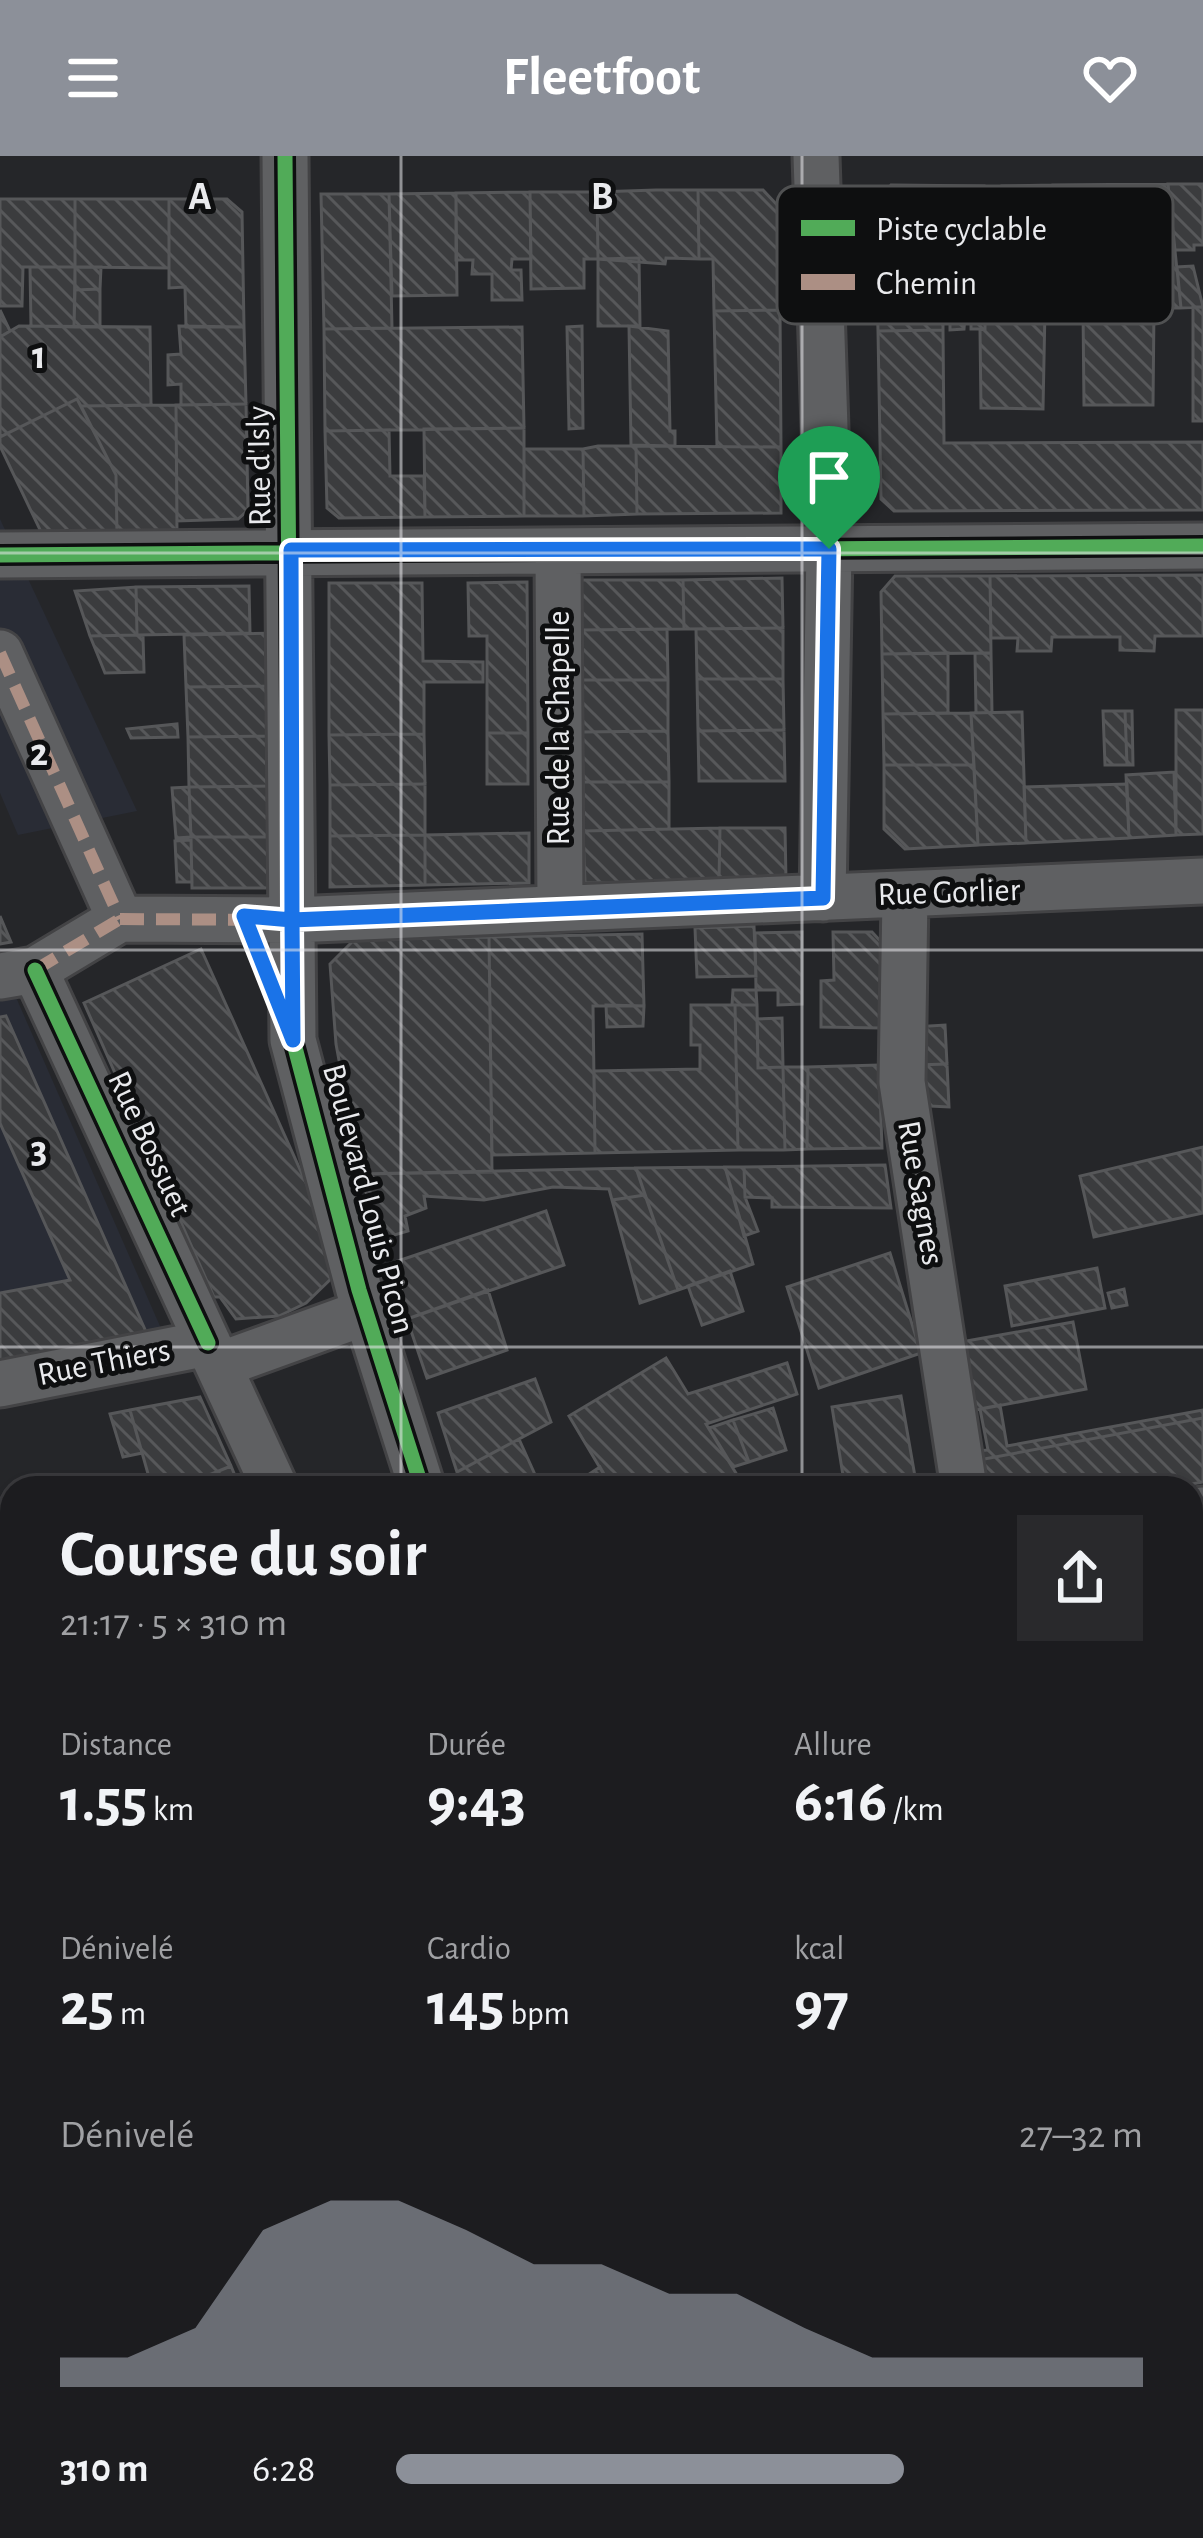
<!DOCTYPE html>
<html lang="fr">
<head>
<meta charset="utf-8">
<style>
  body { margin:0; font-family:"Alegreya Sans",sans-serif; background:#29292c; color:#f1f3f6; height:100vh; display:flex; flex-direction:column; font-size:45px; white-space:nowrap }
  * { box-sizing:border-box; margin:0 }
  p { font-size:39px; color:#a0a1a4 }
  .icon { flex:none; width:66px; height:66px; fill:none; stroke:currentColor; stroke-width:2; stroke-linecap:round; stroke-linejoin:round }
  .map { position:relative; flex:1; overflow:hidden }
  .side { position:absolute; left:0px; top:1320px; width:1203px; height:1062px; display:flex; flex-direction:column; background:#1c1c1f; border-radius:36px 36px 0 0; box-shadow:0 3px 9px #0004,0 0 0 3px #3a3a3d }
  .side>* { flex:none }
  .pin { position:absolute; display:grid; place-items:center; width:102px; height:102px; color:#fff; margin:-123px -51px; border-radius:50% 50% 50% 0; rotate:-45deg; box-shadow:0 0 12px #0007 }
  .pin .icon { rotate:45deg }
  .round { display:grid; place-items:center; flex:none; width:126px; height:126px; border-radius:0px; background:#29292c }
  .headline { display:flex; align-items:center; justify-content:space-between; height:204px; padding:0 60px }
  h1 { font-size:66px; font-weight:700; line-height:90px }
  .metrics { display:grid; grid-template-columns:repeat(3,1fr); gap:18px; height:204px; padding:12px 60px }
  .metrics div { display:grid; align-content:center }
  .metrics b { font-size:60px; font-weight:700 }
  .metrics small { font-size:33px; font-weight:400 }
  .metrics p { font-size:33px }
  .chart { height:336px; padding:24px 60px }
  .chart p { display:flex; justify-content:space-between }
  .chart svg { width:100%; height:216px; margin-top:12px; fill:#8c9099; opacity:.7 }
  ul { padding:0 60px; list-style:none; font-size:39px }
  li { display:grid; grid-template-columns:192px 144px 1fr; align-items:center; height:90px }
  li i { height:30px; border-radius:15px; background:#8c9099 }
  header { display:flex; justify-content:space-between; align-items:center; height:156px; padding:0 60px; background:#8c9099; color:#fff; font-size:54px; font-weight:700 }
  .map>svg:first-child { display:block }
  .built { fill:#292c35 }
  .building { fill:url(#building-back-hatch); stroke:#565759; stroke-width:3 }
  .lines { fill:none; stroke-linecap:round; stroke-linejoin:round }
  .service-casing { stroke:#434345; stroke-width:30 }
  .minor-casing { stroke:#434345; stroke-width:51 }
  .service { stroke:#5f6062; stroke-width:24 }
  .minor { stroke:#5f6062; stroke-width:45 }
  .quiet { stroke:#ac8f84; stroke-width:12; stroke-dasharray:24 12; stroke-linecap:butt }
  .cycleway-casing { stroke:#0e0f10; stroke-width:22 }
  .cycleway { stroke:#51ab58; stroke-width:15 }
  .route-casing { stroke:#fff; stroke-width:24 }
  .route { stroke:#1a73e8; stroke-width:15 }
  .grid { fill:none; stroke:#e9eaed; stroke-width:3; stroke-opacity:0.55 }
  .labels { text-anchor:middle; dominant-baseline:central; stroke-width:10; stroke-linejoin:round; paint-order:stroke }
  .street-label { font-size:33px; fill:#e9eaed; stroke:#0e0f10 }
  .key { fill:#0e0f10; stroke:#505152; stroke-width:3 }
  .key-label { font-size:33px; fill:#e9eaed }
  .grid-label { font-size:39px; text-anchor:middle; font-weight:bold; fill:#e9eaed; stroke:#0e0f10; stroke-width:10; stroke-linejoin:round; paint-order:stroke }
</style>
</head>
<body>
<header><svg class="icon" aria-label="menu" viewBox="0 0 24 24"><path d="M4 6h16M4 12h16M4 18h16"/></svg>Fleetfoot<svg class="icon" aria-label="heart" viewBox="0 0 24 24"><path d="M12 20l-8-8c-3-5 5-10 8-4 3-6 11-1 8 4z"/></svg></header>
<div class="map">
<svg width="1203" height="2382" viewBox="0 0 1203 2382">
  <defs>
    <pattern id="building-back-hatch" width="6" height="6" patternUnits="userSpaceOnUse" patternTransform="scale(3)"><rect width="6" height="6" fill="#3b3c3e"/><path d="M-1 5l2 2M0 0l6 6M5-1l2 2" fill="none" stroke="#57585a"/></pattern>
  </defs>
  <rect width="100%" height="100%" fill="#252629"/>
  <!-- built -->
  <path class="built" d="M 0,363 L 137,655 L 18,679 L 0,637 Z
    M 15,839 L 163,1177 L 0,1206 L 0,841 Z"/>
  <!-- building -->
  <path class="building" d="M 1168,28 L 1181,152 L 1113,152 L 1113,108 L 1087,107 L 1084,86 L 1057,86 L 1053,29 Z
    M 1168,28 L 1203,28 L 1203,89 L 1194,89 L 1194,94 L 1175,94 Z
    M 891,29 L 984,30 L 985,93 L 933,93 L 933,122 L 943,123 L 943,174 L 878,175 L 875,48 Z
    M 1053,29 L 1061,144 L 1020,151 L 1004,87 L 1002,30 Z
    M 656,34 L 698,34 L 699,103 L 666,102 L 665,108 L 598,103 L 597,36 Z
    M 698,34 L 763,34 L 780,52 L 780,154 L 714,155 L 713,103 L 699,103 Z
    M 530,36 L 531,103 L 512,103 L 511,114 L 521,114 L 522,144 L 492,144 L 492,118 L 472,118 L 473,104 L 456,104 L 456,37 Z
    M 530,36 L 597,36 L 598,103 L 584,103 L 584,132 L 531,133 Z
    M 456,37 L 457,139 L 392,140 L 389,38 Z
    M 321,38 L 389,38 L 392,172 L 324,173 Z
    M 0,43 L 75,43 L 75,111 L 23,111 L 22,150 L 0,150 Z
    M 75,43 L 169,43 L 169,112 L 75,111 Z
    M 169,43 L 227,43 L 242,56 L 244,171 L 186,171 L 185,131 L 169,132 Z
    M 639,102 L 640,170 L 598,170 L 598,103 Z
    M 971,102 L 984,103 L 985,173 L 971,173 Z
    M 1193,110 L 1203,151 L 1181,152 L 1177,111 Z
    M 30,111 L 75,111 L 74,171 L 31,170 Z
    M 75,111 L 101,111 L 100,133 L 75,134 Z
    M 100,133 L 100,171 L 74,171 L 75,134 Z
    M 1193,151 L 1203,151 L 1203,265 L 1193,265 Z
    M 1154,152 L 1153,249 L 1084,249 L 1083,153 Z
    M 1045,153 L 1043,253 L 981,252 L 980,174 L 985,173 L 985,155 Z
    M 0,154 L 10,175 L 0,181 Z
    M 780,154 L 781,291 L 717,291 L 714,155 Z
    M 965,159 L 964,173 L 950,174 L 950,160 Z
    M 19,170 L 150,171 L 151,249 L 81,250 L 77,243 L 0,281 L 0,181 Z
    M 179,170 L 244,171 L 246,248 L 181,249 L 181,228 L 168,229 L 168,199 L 181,198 Z
    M 582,170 L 583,272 L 569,273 L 567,171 Z
    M 629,170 L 668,175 L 670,275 L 675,275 L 675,290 L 631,289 Z
    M 522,171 L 524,272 L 325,275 L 324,173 Z
    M 943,174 L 944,287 L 1203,286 L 1203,354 L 894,355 L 881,343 L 878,175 Z
    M 77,243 L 116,319 L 117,379 L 43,380 L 0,290 L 0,281 Z
    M 246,248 L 248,354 L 238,363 L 177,365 L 176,249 Z
    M 176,249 L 177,378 L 117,379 L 116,319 L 81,250 Z
    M 524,272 L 524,360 L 425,361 L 424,273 Z
    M 389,274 L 390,320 L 424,320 L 425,361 L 339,362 L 327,352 L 325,275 Z
    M 598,290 L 636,290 L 637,358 L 584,360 L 583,293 Z
    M 636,290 L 781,291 L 781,357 L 637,358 Z
    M 524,293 L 583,293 L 584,360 L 524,360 Z
    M 1203,419 L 1203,480 L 1155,480 L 1154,495 L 1120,494 L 1120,481 L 1052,481 L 1051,495 L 1017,495 L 1018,482 L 991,482 L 990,420 Z
    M 895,420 L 990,420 L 991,497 L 882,498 L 881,436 Z
    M 782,422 L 783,472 L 684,473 L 683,424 Z
    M 581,424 L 683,424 L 684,473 L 581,474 Z
    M 527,426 L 528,577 L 487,577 L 487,480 L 469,480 L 468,427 Z
    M 329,427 L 422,427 L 423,505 L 483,506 L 483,526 L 424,526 L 424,578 L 329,579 Z
    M 249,430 L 250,477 L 137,479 L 136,431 Z
    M 136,431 L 137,479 L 90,480 L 75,435 Z
    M 783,472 L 783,523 L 697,523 L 696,473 Z
    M 667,473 L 668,524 L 581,524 L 581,474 Z
    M 277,477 L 277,530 L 186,531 L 184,479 Z
    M 137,479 L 143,480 L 144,516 L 105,517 L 90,480 Z
    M 948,497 L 948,557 L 883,558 L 882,498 Z
    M 975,497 L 991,497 L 992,557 L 976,557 Z
    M 697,523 L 783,523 L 784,574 L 698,575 Z
    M 581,524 L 668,524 L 668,575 L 582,576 Z
    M 277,530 L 277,580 L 188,581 L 186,531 Z
    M 1176,554 L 1203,554 L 1203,678 L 1176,679 Z
    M 1103,555 L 1125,555 L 1127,609 L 1105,609 Z
    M 1125,555 L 1132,555 L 1133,609 L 1127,609 Z
    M 1022,556 L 1026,687 L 978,689 L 971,557 Z
    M 971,557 L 974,609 L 884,609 L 883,558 Z
    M 177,568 L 178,581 L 131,582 L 127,573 Z
    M 784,574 L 785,625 L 699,625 L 698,575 Z
    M 668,575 L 669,626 L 583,626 L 582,576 Z
    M 487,577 L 528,577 L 528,628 L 487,628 Z
    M 424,578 L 425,628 L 330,629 L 329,579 Z
    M 277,580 L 278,630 L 189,631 L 188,581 Z
    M 884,609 L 974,609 L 978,689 L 905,693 L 884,673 Z
    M 1174,616 L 1176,679 L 1129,682 L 1126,619 Z
    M 583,626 L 669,626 L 669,673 L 583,675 Z
    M 425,628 L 425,679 L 330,680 L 330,629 Z
    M 1127,628 L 1129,682 L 1026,687 L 1024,631 Z
    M 278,630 L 278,681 L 191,681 L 189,631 Z
    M 189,631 L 191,681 L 176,682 L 172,632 Z
    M 720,672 L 785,672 L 786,724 L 719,725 Z
    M 720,672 L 719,725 L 585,727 L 583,675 Z
    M 529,677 L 529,727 L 425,729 L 425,679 Z
    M 425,679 L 425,729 L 330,731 L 330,680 Z
    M 191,681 L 278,681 L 279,732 L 192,732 Z
    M 191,684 L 192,726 L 177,726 L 175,685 Z
    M 0,760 L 11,786 L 0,788 Z
    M 754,770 L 756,820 L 697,821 L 695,772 Z
    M 802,776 L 802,848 L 778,849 L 778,834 L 756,834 L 755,777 Z
    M 833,776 L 872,776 L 885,790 L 880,872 L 821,871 L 821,825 L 834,824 Z
    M 642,778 L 644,850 L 593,850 L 595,997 L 492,999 L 489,781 Z
    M 489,781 L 492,1016 L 360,1018 L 336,888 L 330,808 L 355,783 Z
    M 201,793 L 333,1087 L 337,1117 L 306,1147 L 279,1160 L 236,1163 L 220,1141 L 214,1141 L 84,847 Z
    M 733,834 L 756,834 L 757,849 L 732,849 Z
    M 606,849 L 644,850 L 643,870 L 607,871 Z
    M 691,849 L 735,849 L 738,994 L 595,997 L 594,915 L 700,913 L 700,889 L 691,889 Z
    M 735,849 L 757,849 L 758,912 L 783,911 L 785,994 L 738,994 Z
    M 6,860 L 147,1178 L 0,1205 L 0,1137 L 70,1124 L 0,967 L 0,861 Z
    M 782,862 L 783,911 L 758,912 L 757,863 Z
    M 945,869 L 947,908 L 916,909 L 914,871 Z
    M 947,908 L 949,951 L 930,950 L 916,909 Z
    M 879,909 L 882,992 L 807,993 L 808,911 Z
    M 783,911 L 808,911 L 807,993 L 785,994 Z
    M 1203,991 L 1203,1057 L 1094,1081 L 1080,1020 Z
    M 885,1009 L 891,1052 L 772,1051 L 772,1042 L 745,1041 L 744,1011 Z
    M 725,1011 L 744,1011 L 745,1041 L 758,1075 L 744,1080 Z
    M 725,1011 L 753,1108 L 678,1134 L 636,1012 Z
    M 636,1012 L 645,1039 L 612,1044 L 609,1033 L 553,1031 L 484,1044 L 424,1040 L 426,1052 L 405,1060 L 408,1075 L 381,1083 L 360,1018 Z
    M 645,1039 L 678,1134 L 640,1147 L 612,1044 Z
    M 546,1055 L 564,1109 L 407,1163 L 389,1108 Z
    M 890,1097 L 921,1197 L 819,1232 L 787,1131 Z
    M 1097,1112 L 1105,1152 L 1012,1170 L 1005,1130 Z
    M 730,1115 L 743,1155 L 702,1169 L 688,1130 Z
    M 1124,1133 L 1127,1149 L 1112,1152 L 1108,1137 Z
    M 488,1134 L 507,1194 L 427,1222 L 407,1163 Z
    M 1073,1166 L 1086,1233 L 971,1255 L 961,1186 Z
    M 666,1202 L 688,1238 L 787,1207 L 797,1238 L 706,1268 L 745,1332 L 612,1332 L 569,1260 Z
    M 535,1223 L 551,1266 L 457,1316 L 438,1257 Z
    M 901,1240 L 917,1332 L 845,1332 L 832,1251 Z
    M 200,1241 L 231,1310 L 177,1332 L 152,1332 L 130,1254 Z
    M 1000,1249 L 1007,1290 L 1203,1254 L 1203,1262 L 979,1304 L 977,1295 L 988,1294 L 980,1253 Z
    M 773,1252 L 786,1294 L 749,1306 L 733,1264 Z
    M 130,1254 L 142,1297 L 123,1301 L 110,1258 Z
    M 1203,1262 L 1203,1326 L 1169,1332 L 984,1332 L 979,1304 Z
    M 733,1264 L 749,1306 L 733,1311 L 709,1272 Z
    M 519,1283 L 541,1332 L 462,1332 L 457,1316 Z
    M 231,1310 L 240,1332 L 177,1332 Z
    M 600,1311 L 612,1332 L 593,1332 L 585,1321 Z
    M 12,1409 L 12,1470 L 0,1474 L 0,1413 Z
    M 12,1649 L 12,1692 L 8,1694 L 0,1652 Z
    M 12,1740 L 12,1815 L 0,1822 L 0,1745 Z
    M 1203,1813 L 1203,1904 L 1191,1907 L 1191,1816 Z
    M 5,2064 L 12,2097 L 0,2101 L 0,2065 Z
    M 1203,2083 L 1203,2127 L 1191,2111 L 1191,2092 Z
    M 12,2183 L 12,2249 L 7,2251 L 0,2243 L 0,2187 Z
    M 1203,2192 L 1203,2225 L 1196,2230 L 1203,2239 L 1203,2264 L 1191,2273 L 1191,2201 Z
    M 1203,2264 L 1203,2348 L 1191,2357 L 1191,2273 Z
    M 164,2370 L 230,2370 L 232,2382 L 166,2382 Z
    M 289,2370 L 338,2370 L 340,2382 L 291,2382 Z
    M 397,2370 L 455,2370 L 458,2382 L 399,2382 Z
    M 612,2370 L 642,2370 L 645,2382 L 592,2382 Z
    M 642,2370 L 659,2370 L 662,2382 L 645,2382 Z
    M 711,2370 L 730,2370 L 731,2382 L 682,2382 Z
    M 900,2370 L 1079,2370 L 1079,2371 L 1057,2382 L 978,2378 L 904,2382 Z"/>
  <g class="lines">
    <!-- service casing -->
    <g class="service-casing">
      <path id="service" d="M 0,1736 L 12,1732
        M 0,1893 L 12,1889
        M 0,2020 L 12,2017"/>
    </g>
    <!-- minor casing -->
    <g class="minor-casing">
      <path id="minor" d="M 285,0 L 293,884 L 359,1134 L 422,1332
        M 816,0 L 829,393 L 823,742
        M 558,395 L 560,749
        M 0,399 L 1203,390
        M 0,497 L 120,763
        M 905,740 L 902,926 L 964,1332
        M 120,763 L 292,764 L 1203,725
        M 35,814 L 275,1332
        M 0,820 L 35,814 L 120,763
        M 220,1209 L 366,1156
        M 0,1228 L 208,1187
        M 1191,1356 L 1203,1354
        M 1191,1585 L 1203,1582
        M 0,2318 L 12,2314
        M 759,2370 L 761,2382
        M 1182,2382 L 1203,2367"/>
    </g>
    <!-- service -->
    <use href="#service" class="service"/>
    <!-- minor -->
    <use href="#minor" class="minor"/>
    <!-- quiet -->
    <path class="quiet" d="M 0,497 L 120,763
      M 244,761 L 286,867
      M 120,763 L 292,764
      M 35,814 L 120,763"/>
    <!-- cycleway casing -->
    <g class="cycleway-casing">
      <path id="cycleway" d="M 285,0 L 293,884 L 359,1134 L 422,1332
        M 0,399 L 1203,390
        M 35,814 L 208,1187"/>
    </g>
    <!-- cycleway -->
    <use href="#cycleway" class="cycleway"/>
  </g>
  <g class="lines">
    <!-- route casing -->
    <g class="route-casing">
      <path id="route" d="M 829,393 L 291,394 L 292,764 L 293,884 L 244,760 L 292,764 L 823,742 L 829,393"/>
    </g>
    <!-- route -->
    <use href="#route" class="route"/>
  </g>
  <!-- grid -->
  <path class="grid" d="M 401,0 L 401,1332M 802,0 L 802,1332M 0,397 L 1203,397M 0,794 L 1203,794M 0,1191 L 1203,1191M 0,1588 L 12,1588M 1191,1588 L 1203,1588M 0,1985 L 12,1985M 1191,1985 L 1203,1985M 401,2370 L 401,2382M 802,2370 L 802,2382"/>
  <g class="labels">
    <!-- street labels -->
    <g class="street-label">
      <text transform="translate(260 310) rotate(-91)">Rue d'Isly</text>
      <text transform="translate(559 572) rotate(-90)">Rue de la Chapelle</text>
      <text transform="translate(949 737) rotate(-2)">Rue Gorlier</text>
      <text transform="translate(149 988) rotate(65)">Rue Bossuet</text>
      <text transform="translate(920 1037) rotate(80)">Rue Sagnes</text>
      <text transform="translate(368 1043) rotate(75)">Boulevard Louis Picon</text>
      <text transform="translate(104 1207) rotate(-11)">Rue Thiers</text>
    </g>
  </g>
  <!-- legend -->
  <rect x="777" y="30" width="396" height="138" rx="18" class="key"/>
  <rect x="801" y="64" width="54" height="16" fill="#51ab58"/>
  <rect x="801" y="118" width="54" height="16" fill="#ac8f84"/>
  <g class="key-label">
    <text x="876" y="84">Piste cyclable</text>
    <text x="876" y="138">Chemin</text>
  </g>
  <g class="grid-label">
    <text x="200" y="53">A</text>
    <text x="602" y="53">B</text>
    <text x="39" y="212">1</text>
    <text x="39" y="609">2</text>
    <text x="39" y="1006">3</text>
  </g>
</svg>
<div class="pin" style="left:829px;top:393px;background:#1e9e55"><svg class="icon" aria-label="arrive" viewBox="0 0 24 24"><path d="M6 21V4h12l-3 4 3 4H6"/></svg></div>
<section class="side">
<div class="headline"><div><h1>Course du soir</h1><p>21:17 · 5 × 310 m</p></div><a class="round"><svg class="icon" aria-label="share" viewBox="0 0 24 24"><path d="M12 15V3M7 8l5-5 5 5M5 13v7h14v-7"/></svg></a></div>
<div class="metrics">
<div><p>Distance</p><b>1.55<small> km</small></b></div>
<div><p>Durée</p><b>9:43</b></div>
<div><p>Allure</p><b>6:16<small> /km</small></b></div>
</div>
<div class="metrics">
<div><p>Dénivelé</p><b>25<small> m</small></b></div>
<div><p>Cardio</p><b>145<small> bpm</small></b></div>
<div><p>kcal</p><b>97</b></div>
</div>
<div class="chart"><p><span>Dénivelé</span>27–32 m</p>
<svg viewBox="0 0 160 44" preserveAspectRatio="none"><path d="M0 44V38L10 38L20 32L30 12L40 6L50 6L60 12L70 19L80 19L90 25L100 25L110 32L120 38L130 38L140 38L150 38L160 38V44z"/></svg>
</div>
<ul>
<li><b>310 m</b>6:28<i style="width:68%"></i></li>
</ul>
</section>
</div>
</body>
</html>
